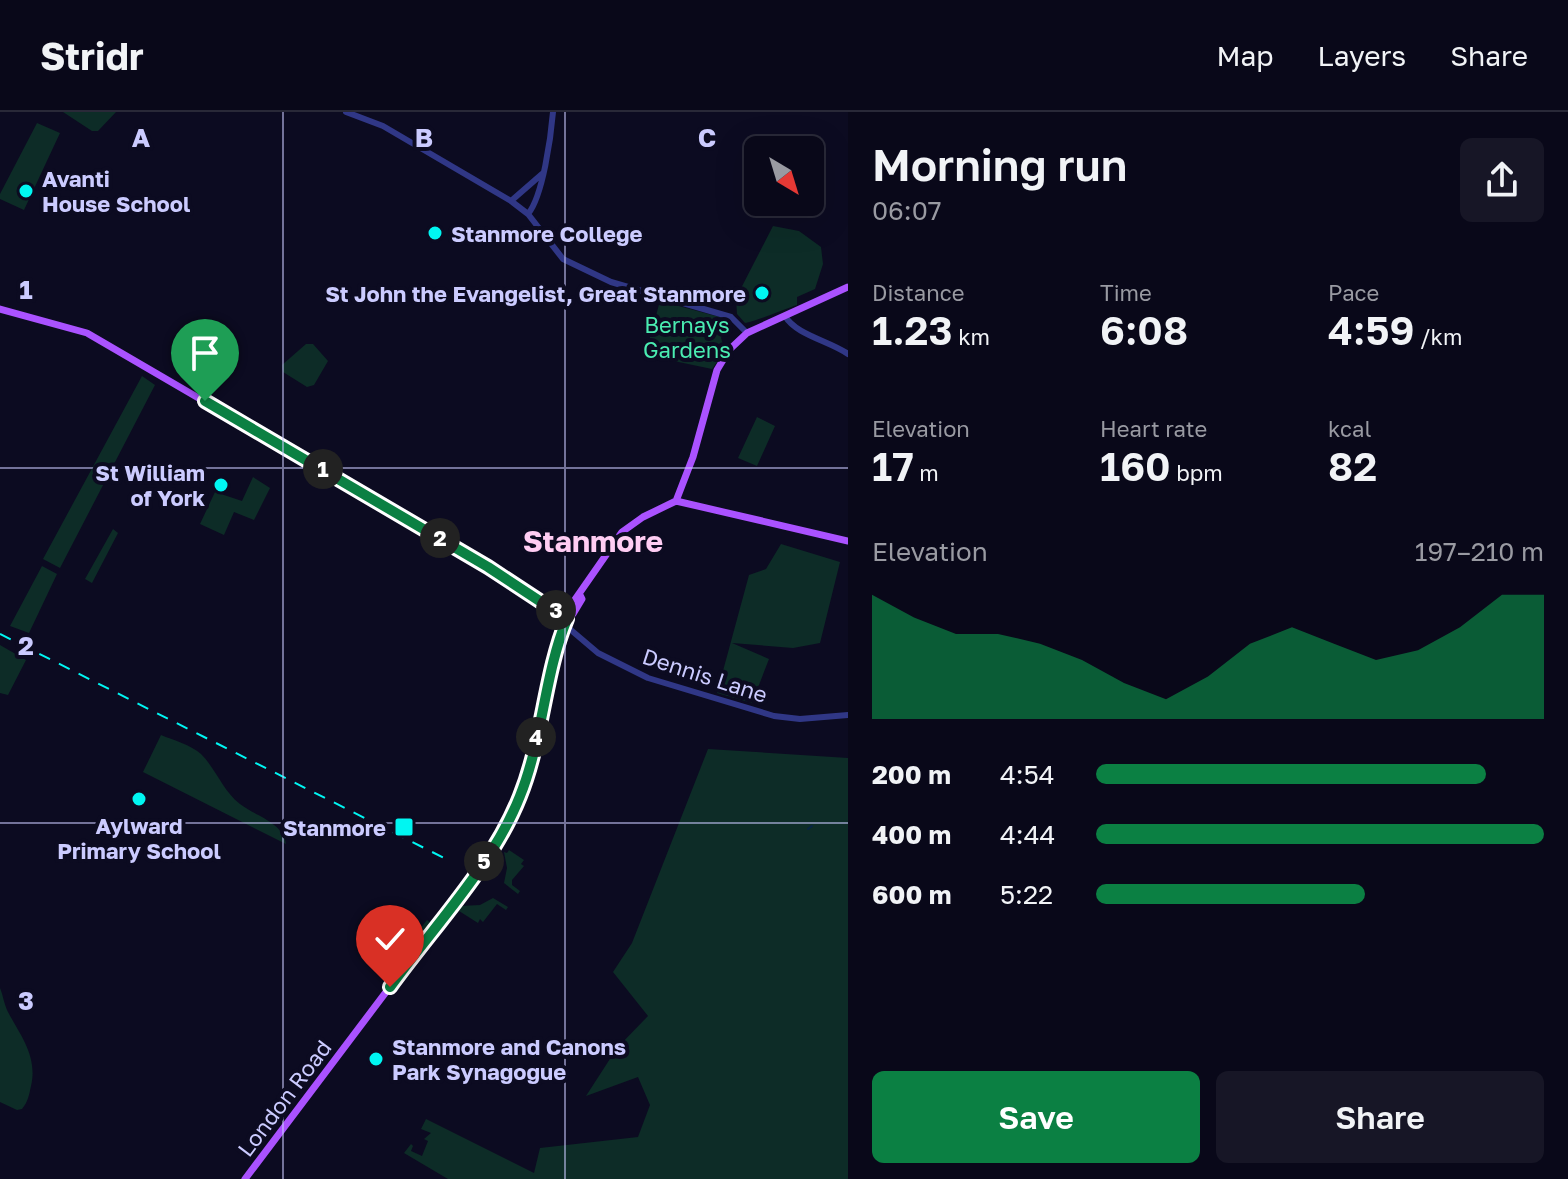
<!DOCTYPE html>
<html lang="en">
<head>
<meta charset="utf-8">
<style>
  body { margin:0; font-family:"Golos Text",sans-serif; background:#171626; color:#f1f3f6; height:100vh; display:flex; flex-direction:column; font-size:30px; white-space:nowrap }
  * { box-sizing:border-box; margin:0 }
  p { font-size:26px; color:#999aa2 }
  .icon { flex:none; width:44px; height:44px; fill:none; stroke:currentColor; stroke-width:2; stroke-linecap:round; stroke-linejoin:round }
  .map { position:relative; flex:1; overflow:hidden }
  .details { display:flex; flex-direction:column; background:#090819; width:720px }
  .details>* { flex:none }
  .needle { width:52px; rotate:142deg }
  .fabs { position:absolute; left:744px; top:24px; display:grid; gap:16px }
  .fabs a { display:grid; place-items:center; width:80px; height:80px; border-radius:12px; background:#090819; box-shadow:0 8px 32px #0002,0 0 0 2px #292938; font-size:40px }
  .pin { position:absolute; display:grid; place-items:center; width:68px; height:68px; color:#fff; margin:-82px -34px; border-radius:50% 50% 50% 0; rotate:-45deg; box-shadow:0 0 8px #0007 }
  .pin .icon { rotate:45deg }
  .km { position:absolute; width:40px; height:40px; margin:-20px; border-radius:50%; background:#222; color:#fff; font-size:22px; line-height:40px; text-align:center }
  .round { display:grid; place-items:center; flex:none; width:84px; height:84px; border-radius:12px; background:#171626 }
  .head { display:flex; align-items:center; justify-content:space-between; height:136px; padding:0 24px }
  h1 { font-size:44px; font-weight:600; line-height:60px }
  .figures { display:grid; grid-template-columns:repeat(3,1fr); gap:12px; height:136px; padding:8px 24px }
  .figures div { display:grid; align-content:center }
  .figures b { font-size:40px; font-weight:600 }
  .figures small { font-size:22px; font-weight:400 }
  .figures p { font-size:22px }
  .chart { height:224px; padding:16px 24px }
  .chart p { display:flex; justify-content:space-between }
  .chart svg { width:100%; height:144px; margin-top:8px; fill:#0b8043; opacity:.7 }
  .cta { display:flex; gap:16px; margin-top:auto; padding:16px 24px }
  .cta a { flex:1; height:92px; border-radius:12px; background:#0b8043; color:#fff; font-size:32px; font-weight:600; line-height:92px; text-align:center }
  .cta a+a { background:#171626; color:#f1f3f6 }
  ul { padding:0 24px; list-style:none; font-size:26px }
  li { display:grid; grid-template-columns:128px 96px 1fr; align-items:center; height:60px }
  li i { height:20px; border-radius:10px; background:#0b8043 }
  header { display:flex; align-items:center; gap:48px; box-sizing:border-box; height:112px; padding:0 40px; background:#090819; border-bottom:2px solid #292938 }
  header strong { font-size:38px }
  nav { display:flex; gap:44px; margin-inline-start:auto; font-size:28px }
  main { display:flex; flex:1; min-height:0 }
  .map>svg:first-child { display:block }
  .green { fill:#0d2c27 }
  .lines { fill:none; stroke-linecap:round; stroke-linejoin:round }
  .stream { stroke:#062445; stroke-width:2 }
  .tertiary { stroke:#303786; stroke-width:6 }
  .primary { stroke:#aa52ff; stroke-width:7 }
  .rail { stroke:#00f6f2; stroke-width:2; stroke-dasharray:12 10; stroke-linecap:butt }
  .route-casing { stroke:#fff; stroke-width:16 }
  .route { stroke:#0b8043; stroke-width:10 }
  .grid { fill:none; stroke:#cbcbff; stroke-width:2; stroke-opacity:0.55 }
  .poi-dot { fill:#00f6f2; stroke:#0c0b21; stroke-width:3 }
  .labels { text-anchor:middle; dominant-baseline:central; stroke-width:8; stroke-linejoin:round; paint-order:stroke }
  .poi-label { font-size:22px; font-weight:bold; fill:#cbcbff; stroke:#0c0b21; text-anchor:start }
  .park-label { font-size:22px; fill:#4aecb1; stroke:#0c0b21 }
  .street-label { font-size:22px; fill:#cbcbff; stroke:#0c0b21 }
  .district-label { font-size:30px; font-weight:bold; fill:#ffcdf3; stroke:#0c0b21 }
  .grid-label { font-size:26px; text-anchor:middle; font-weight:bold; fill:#cbcbff; stroke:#0c0b21; stroke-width:8; stroke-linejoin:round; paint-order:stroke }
</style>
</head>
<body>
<header>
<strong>Stridr</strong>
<nav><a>Map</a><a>Layers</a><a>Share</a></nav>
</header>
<main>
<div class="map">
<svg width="848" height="1067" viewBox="0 0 848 1067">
  <rect width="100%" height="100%" fill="#0c0b21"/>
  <!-- green -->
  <path class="green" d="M 63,0 L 116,0 L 98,19 L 92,19 Z
    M 37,11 L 60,21 L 24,98 L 0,87 L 0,82 Z
    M 773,114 L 799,119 L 821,135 L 823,152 L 815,177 L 797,185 L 797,193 C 785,197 754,210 745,211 L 737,202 L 736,186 Z
    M 660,189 L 727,207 L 721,226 L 725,239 L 712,257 L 645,243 Z
    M 306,232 L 313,232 L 328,249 L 314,273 L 307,275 L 283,260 L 282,253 Z
    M 142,264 L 155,273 L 60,456 L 43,447 Z
    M 757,305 L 775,314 L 757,354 L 738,346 Z
    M 253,365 L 270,376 L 254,408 L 234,400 L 224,423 L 200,412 L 215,380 L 242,389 Z
    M 113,417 L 118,421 L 92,471 L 85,467 Z
    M 781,432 L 840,450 L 820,531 L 793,536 L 732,531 L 769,547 L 752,591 L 717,581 L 749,463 L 766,457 Z
    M 42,454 L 57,462 L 29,521 L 10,514 Z
    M 0,533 L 26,548 L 8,583 L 0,581 Z
    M 161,623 C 173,628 191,633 201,642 C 216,657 223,679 240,692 C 255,704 283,710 286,732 L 143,660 Z
    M 708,637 L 848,646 L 848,1067 L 448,1067 L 404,1041 L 411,1032 L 413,1034 L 411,1039 L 422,1044 L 428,1029 L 424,1027 L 431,1021 L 421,1017 L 426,1007 L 534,1061 L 540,1036 L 638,1025 L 650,993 L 638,965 L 586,984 L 617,936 L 648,904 L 613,860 L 632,831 Z
    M 509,738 L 524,748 L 521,752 L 524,754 L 512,768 L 512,773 L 520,779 L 518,782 L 504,771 L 507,756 L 504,740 L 507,741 Z
    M 493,786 L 508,795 L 506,798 L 497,792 L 483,810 L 480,807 L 478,811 L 459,799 L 461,794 L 480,793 Z
    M 427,808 L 431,811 L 430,814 L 395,861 L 391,861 L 390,856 Z
    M 0,876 C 3,883 4,892 8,900 C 20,923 38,944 31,974 C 29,983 28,990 22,997 L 17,998 L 0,990 Z"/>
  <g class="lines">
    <!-- stream -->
    <path class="stream" d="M 808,717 L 812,714"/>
    <!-- tertiary -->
    <path class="tertiary" d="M 346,0 L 383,14 L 511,89 L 528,102 L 563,147 L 611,170 L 731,205 L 747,221
      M 511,89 L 542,62
      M 528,102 C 543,84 551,24 553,0
      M 785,204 C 796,223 830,229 848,242
      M 565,513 L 598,541 L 648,566 L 774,604 L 800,607 L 848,603"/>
    <!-- primary -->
    <path class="primary" d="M 0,197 L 87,221 L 461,439 L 567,507
      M 676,389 L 693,345 L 717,258 L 729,238 L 747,221 L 848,175
      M 676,389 L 848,429
      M 569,503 L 567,499 L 622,420 L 643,405 L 676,389
      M 245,1067 L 478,758 L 502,722 L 522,680 L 561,521 L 569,503 L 573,502 L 582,487 L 580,483"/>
    <!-- rail -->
    <path class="rail" d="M 0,522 L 444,746"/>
  </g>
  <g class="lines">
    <!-- route casing -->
    <g class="route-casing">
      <path id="route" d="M 205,289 L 488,455 L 567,507 C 544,563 543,627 520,684 C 493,753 434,814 390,875"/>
    </g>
    <!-- route -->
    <use href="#route" class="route"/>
  </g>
  <!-- grid -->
  <path class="grid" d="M 283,0 L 283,1067M 565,0 L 565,1067M 0,356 L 848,356M 0,711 L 848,711"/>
  <!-- markers -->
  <g class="poi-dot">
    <circle cx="26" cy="79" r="8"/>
    <circle cx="435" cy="121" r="8"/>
    <circle cx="762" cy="181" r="8"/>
    <circle cx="221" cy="373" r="8"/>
    <circle cx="139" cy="687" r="8"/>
    <rect x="394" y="705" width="20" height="20" rx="4"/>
    <circle cx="376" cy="947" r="8"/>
  </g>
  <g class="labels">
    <!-- poi labels -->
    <g class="poi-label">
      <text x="42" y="66">Avanti<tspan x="42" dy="25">House School</tspan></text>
      <text x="451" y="121">Stanmore College</text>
      <text x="746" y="181" text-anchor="end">St John the Evangelist, Great Stanmore</text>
      <text x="205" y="360" text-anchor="end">St William<tspan x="205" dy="25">of York</tspan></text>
      <text x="139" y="713" text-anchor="middle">Aylward<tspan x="139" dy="25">Primary School</tspan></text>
      <text x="386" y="715" text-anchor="end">Stanmore</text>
      <text x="392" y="934">Stanmore and Canons<tspan x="392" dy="25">Park Synagogue</tspan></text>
    </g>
    <!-- park labels -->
    <g class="park-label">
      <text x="687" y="212">Bernays<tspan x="687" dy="25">Gardens</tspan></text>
    </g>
    <!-- street labels -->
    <g class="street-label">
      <text transform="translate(705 563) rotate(18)">Dennis Lane</text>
      <text transform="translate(284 986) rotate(-53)">London Road</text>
    </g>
    <!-- district labels -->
    <g class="district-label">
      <text x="593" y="429">Stanmore</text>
    </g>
  </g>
  <g class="grid-label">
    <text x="141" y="35">A</text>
    <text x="424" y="35">B</text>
    <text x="707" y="35">C</text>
    <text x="26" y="187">1</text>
    <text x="26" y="543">2</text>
    <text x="26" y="898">3</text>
  </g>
</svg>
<div class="fabs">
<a><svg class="needle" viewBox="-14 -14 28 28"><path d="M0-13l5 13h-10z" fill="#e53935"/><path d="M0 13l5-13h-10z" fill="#999aa2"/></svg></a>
</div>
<div class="pin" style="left:205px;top:289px;background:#1e9e55"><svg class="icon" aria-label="arrive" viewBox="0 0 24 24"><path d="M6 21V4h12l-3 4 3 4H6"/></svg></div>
<div class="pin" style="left:390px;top:875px;background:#d93025"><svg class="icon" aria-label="check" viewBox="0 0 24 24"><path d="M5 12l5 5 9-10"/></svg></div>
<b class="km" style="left:323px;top:357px">1</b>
<b class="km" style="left:440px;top:426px">2</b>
<b class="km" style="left:556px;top:498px">3</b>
<b class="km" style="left:536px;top:625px">4</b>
<b class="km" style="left:484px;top:749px">5</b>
</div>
<section class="details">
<div class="head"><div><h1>Morning run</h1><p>06:07</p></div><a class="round"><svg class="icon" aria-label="share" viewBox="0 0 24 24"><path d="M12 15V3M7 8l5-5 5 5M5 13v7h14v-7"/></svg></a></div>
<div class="figures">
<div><p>Distance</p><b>1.23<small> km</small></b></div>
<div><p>Time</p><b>6:08</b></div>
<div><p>Pace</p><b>4:59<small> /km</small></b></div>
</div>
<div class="figures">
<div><p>Elevation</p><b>17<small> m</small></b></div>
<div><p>Heart rate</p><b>160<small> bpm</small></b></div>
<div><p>kcal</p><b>82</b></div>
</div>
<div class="chart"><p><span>Elevation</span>197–210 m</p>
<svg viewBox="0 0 160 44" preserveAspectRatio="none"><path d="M0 44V6L10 13L20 18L30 18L40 21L50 26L60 33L70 38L80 31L90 21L100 16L110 21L120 26L130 23L140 16L150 6L160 6V44z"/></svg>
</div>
<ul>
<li><b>200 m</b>4:54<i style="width:87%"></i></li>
<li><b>400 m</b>4:44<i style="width:100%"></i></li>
<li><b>600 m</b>5:22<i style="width:60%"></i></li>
</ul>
<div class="cta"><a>Save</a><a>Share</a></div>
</section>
</main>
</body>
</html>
